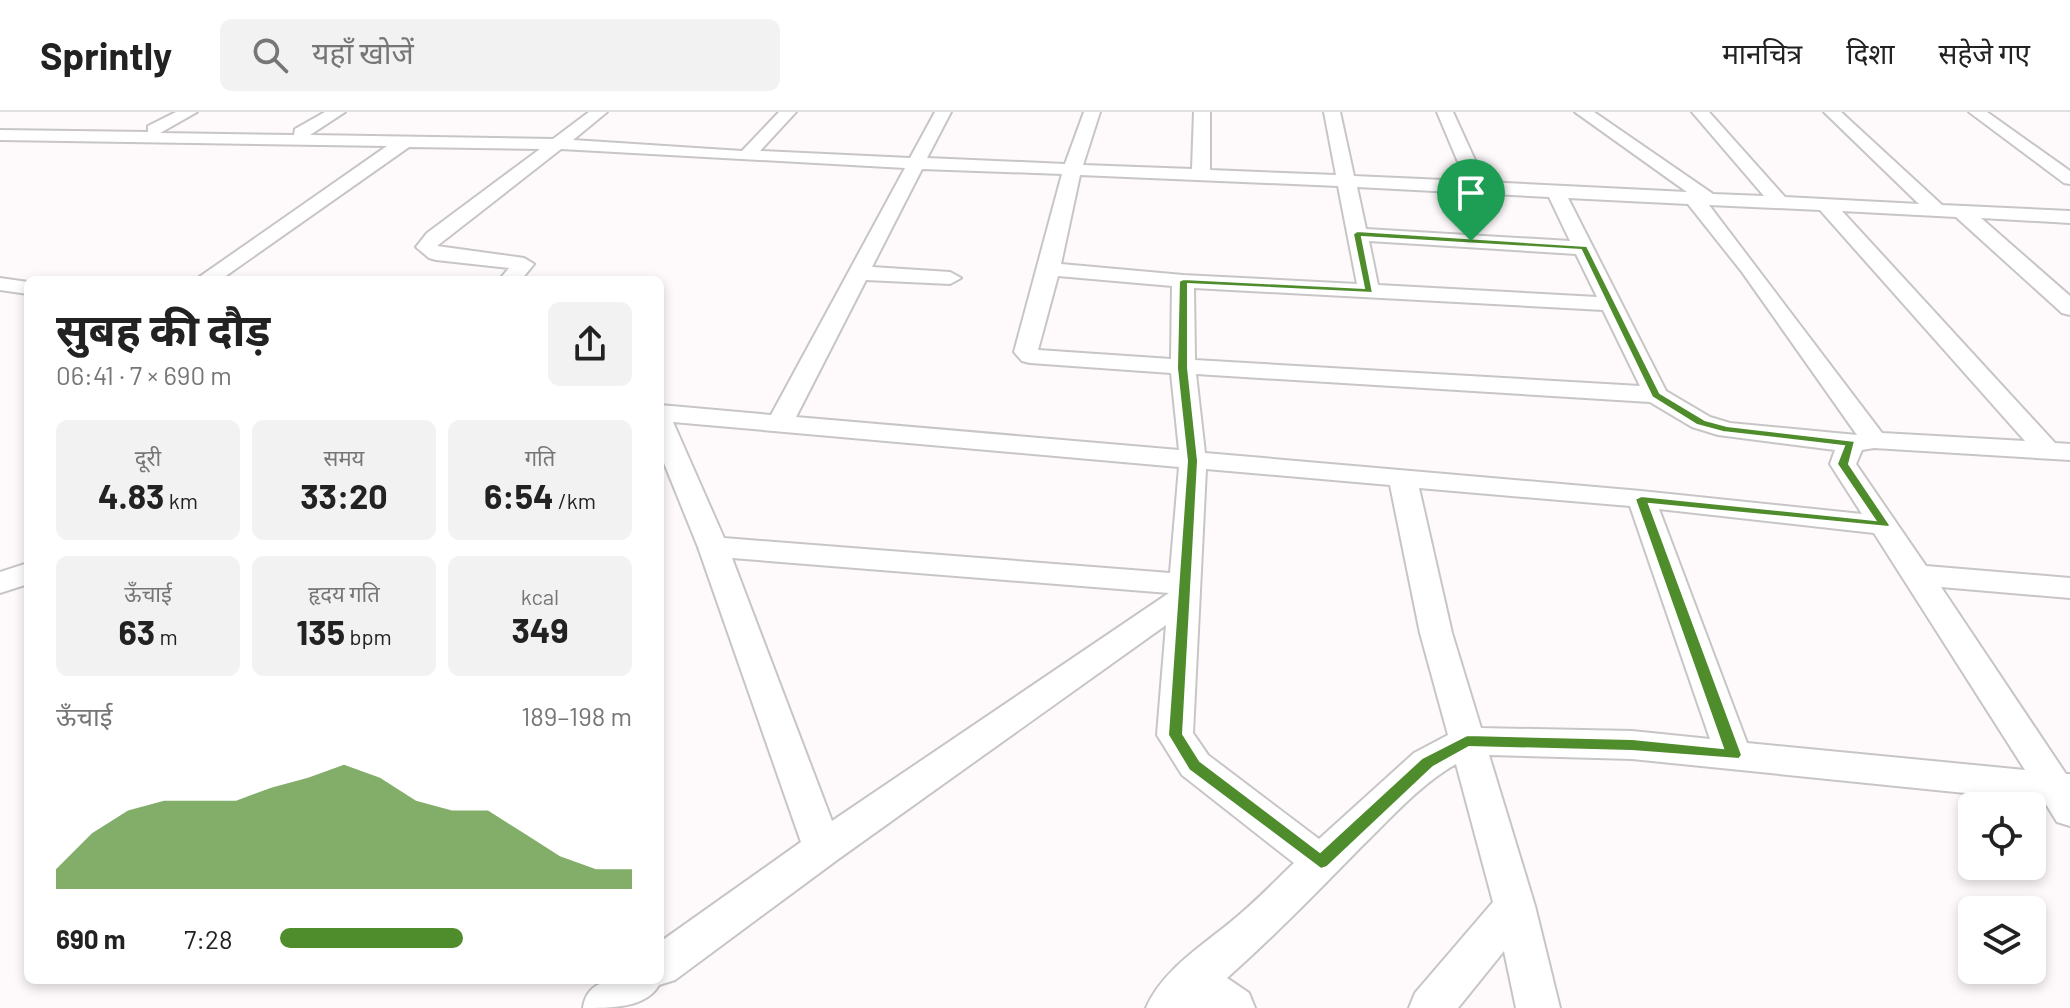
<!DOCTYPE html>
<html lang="hi">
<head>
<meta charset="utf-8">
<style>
  body { margin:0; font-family:Barlow,"Noto Sans Devanagari",sans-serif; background:#f2f2f2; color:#222; height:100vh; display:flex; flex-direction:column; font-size:30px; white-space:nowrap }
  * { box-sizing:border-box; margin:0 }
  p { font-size:26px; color:#767676 }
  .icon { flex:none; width:44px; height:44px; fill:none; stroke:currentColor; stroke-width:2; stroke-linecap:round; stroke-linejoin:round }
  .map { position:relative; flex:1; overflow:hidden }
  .side { position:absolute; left:24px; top:164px; width:640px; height:708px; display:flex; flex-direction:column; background:#fff; border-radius:12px; box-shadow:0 4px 12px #0003 }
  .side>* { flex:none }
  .tools { position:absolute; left:1958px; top:680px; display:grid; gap:16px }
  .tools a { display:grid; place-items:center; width:88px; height:88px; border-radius:12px; background:#fff; box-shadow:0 4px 12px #0003; font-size:40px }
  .pin { position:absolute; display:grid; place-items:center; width:68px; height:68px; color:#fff; margin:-82px -34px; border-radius:50% 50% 50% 0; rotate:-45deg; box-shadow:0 0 8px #0007 }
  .pin .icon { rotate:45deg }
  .round { display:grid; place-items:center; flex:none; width:84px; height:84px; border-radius:12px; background:#f2f2f2 }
  .head { display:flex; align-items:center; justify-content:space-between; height:136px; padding:0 32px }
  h1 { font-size:44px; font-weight:700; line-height:60px }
  .figures { display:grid; grid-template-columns:repeat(3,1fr); gap:12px; height:136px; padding:8px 32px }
  .figures div { display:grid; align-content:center; border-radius:12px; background:#f2f2f2; text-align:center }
  .figures b { font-size:34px; font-weight:700 }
  .figures small { font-size:22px; font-weight:400 }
  .figures p { font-size:22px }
  .chart { height:224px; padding:16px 32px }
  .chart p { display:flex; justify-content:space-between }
  .chart svg { width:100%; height:144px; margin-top:8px; fill:#4e8c2c; opacity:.7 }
  ul { padding:0 32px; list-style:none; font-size:26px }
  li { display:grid; grid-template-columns:128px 96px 1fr; align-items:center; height:60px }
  li i { height:20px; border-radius:10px; background:#4e8c2c }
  header { display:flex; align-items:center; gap:48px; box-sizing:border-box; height:112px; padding:0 40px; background:#fff; border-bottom:2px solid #e0e0e0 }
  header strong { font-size:38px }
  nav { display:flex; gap:44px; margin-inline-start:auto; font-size:28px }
  .search { width:560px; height:72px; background:#f2f2f2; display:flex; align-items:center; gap:20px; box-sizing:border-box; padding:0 28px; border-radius:12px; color:#767676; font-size:30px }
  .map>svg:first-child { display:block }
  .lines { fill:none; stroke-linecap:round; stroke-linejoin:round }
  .street-casing { stroke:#c8c5c7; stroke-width:4 }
  .street { fill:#fff; fill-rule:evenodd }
  .route { fill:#4e8c2c; stroke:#fff; stroke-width:2; fill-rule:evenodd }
</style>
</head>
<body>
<header>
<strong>Sprintly</strong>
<div class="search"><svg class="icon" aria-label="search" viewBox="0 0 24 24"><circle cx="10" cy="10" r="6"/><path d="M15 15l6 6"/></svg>यहाँ खोजें</div>
<nav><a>मानचित्र</a><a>दिशा</a><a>सहेजे गए</a></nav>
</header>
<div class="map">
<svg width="2070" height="896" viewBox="0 0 2070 896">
  <rect width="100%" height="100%" fill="#fefafc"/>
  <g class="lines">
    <!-- street casing -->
    <g class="street-casing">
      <path id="street" d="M 176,0 L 197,0 L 160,21 L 294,23 L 295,17 L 325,0 L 345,0 L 310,23 L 553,27 L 589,0 L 607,0 L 573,28 L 742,39 L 779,0 L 796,0 L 760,39 L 910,46 L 935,0 L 951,0 L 927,46 L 1065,52 L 1084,0 L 1100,0 L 1083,53 L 1192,57 L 1194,0 L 1210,0 L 1210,58 L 1336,63 L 1324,0 L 1340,0 L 1354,64 L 1466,69 L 1437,0 L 1453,0 L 1485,70 L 1687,80 L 1575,0 L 1594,0 L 1713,82 L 1764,84 L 1692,0 L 1709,0 L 1785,85 L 1919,92 L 1824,0 L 1841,0 L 1942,93 L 2070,99 L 2070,111 L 1981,106 L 2070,184 L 2070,203 L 2062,201 L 1956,105 L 1842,99 L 2055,331 L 2070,332 L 2070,348 L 1874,336 L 1862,338 L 1856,352 L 1926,454 L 2070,466 L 2070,486 L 1941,475 L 2066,662 L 2070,662 L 2070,714 L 2057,710 L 2044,689 L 1632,647 L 1489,643 L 1535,794 L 1560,896 L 1516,896 L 1504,839 L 1458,896 L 1409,896 L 1415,881 L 1493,790 L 1456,652 C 1419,673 1389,708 1359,737 C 1316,781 1273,825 1227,866 L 1249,881 L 1255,896 L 1146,896 C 1163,856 1207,831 1239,803 C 1258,787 1275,769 1294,751 L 1182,663 L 1157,623 L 1166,513 L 837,748 L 675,868 L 659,873 C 646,896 611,896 583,896 C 588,859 632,868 660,868 L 660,830 L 801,730 L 698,435 L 660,341 L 660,293 L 771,303 L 905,56 L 561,37 L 437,134 L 524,146 L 534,152 L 521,168 L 499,168 L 509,156 L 436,148 L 429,146 L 416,135 L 427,121 L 540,37 L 409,35 L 220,168 L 195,168 L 387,34 L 0,28 L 0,18 L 148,20 L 148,14 ZM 922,57 L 1062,62 L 1014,240 L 1022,249 L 1030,251 L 1171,261 L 1179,338 L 796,305 L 866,168 L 950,172 L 961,166 L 950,160 L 872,155 ZM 1080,63 L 1338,74 L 1357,172 L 1183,163 L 1061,152 ZM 1357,75 L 1549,85 L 1570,129 L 1366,117 ZM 1568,86 L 1688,92 L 1742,160 L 1857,323 L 1730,311 L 1710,305 L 1666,279 ZM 1709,93 L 1820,98 L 2025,329 L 1882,321 ZM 1369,129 L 1576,142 L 1597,185 L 1378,173 ZM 1058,164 L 1172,174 L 1171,247 L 1038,238 ZM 1194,176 L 1603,198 L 1640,274 L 1195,248 ZM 1196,262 L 1650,290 L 1692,315 L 1718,323 L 1835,338 L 1830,352 L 1862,402 L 1641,379 L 1205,341 ZM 673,310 L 1179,355 L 1170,461 L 724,426 ZM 1206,357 L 1390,373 L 1420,521 L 1448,623 L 1414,641 L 1319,727 L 1208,643 L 1193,621 ZM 1419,376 L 1630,394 L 1710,627 L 1632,619 L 1481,616 L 1452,521 ZM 1659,397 L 1874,421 L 2025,658 L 1747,631 ZM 732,446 L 1169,481 L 832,709 Z
        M 1969,0 L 1987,0 L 2070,59 L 2070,72 L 2064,71 Z
        M 0,166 L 28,170 L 28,182 L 0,178 Z
        M 28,451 L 28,472 L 0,481 L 0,460 Z"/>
    </g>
    <!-- street -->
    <use href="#street" class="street"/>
  </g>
  <!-- route -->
  <path class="route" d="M 1357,119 L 1587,134 L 1660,281 L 1705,308 L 1727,314 L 1855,329 L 1849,352 L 1890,413 L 1889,415 L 1649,392 L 1742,643 L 1739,647 L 1632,639 L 1469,635 L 1433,655 L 1327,755 L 1321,757 L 1189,658 L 1168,623 L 1187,349 L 1177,256 L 1179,169 L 1183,167 L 1364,176 L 1353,122 ZM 1362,125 L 1581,138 L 1652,285 L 1697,313 L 1723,320 L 1844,334 L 1837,352 L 1875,408 L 1641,384 L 1635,387 L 1723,636 L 1632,627 L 1467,623 L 1422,646 L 1320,740 L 1200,649 L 1183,622 L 1198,349 L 1188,256 L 1188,172 L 1373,181 Z"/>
</svg>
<div class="tools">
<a><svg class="icon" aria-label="locate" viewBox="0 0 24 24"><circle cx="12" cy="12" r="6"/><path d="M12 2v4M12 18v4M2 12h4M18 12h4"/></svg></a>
<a><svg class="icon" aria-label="layers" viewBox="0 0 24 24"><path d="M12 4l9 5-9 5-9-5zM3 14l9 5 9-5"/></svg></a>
</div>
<div class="pin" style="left:1471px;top:129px;background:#1e9e55"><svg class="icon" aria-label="arrive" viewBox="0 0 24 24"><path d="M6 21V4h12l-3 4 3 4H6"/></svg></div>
<section class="side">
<div class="head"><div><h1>सुबह की दौड़</h1><p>06:41 · 7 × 690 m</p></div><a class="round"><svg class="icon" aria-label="share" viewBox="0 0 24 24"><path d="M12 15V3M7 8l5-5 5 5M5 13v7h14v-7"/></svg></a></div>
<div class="figures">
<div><p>दूरी</p><b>4.83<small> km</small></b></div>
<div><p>समय</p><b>33:20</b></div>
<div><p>गति</p><b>6:54<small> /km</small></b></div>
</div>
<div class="figures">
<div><p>ऊँचाई</p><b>63<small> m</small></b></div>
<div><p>हृदय गति</p><b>135<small> bpm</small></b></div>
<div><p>kcal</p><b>349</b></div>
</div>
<div class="chart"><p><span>ऊँचाई</span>189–198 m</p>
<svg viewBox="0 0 160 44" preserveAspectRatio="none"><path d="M0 44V38L10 27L20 20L30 17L40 17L50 17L60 13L70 10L80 6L90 10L100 17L110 20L120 20L130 27L140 34L150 38L160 38V44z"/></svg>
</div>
<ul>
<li><b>690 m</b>7:28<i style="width:52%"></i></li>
</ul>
</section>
</div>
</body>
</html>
